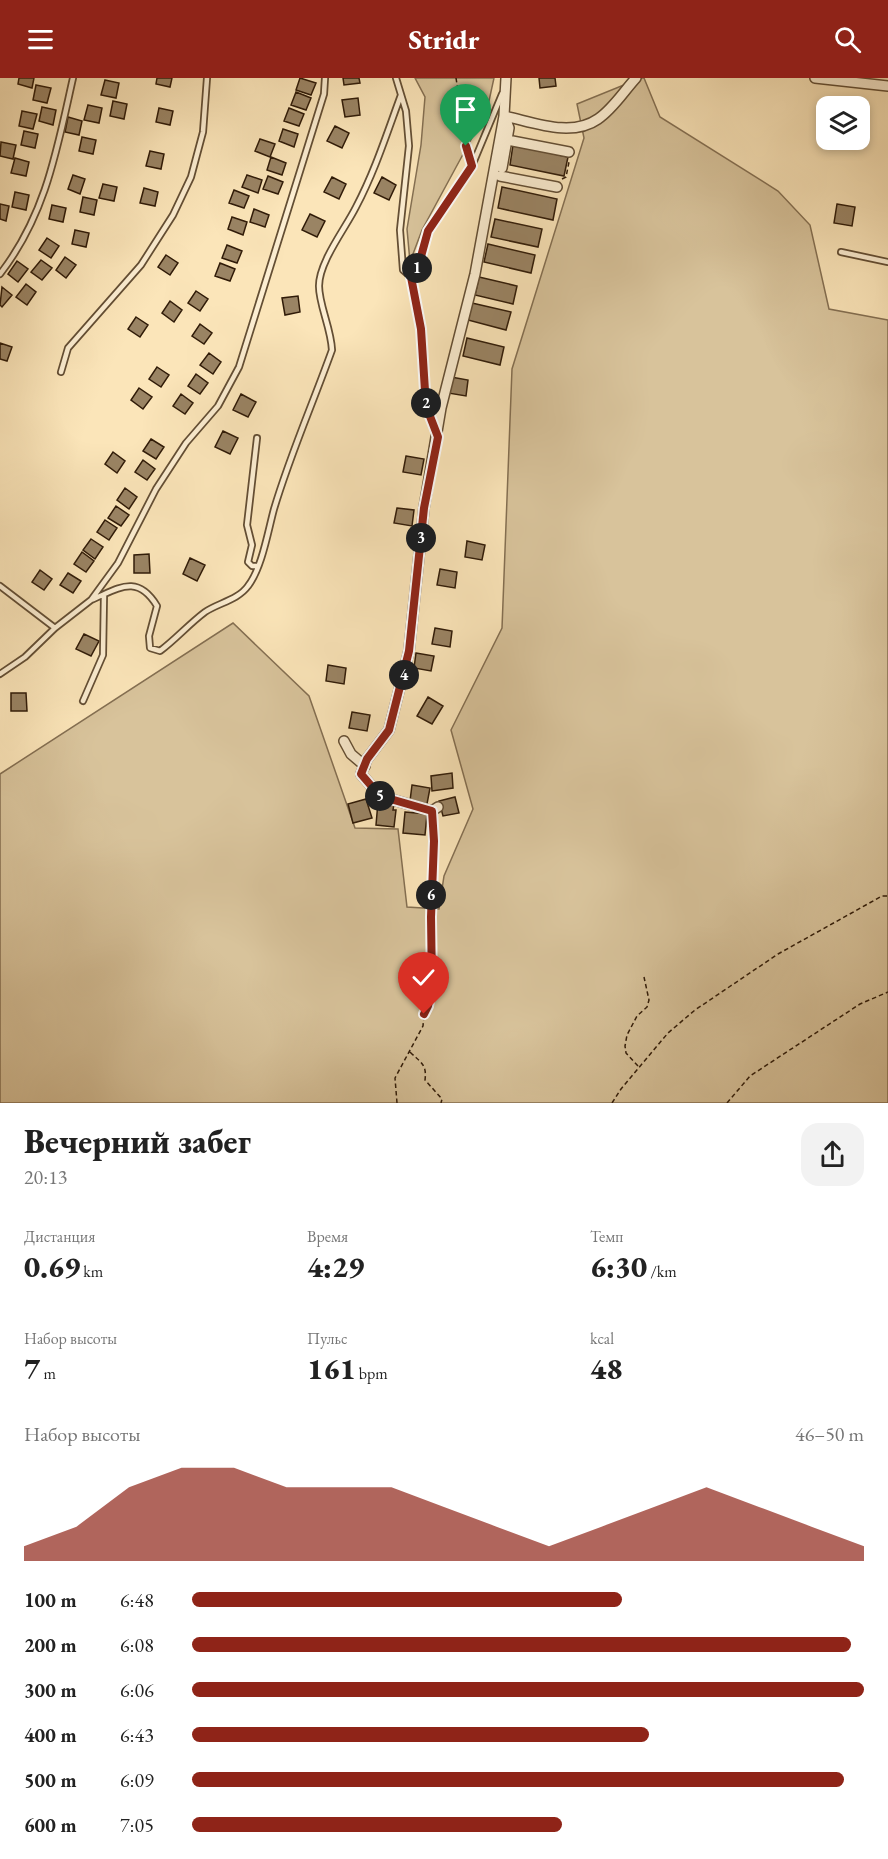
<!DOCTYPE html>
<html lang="ru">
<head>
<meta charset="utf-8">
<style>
  body { margin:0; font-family:"EB Garamond",serif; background:#f2f2f2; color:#222; height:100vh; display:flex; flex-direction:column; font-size:22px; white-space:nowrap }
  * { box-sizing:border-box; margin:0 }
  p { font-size:20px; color:#767676 }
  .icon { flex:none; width:33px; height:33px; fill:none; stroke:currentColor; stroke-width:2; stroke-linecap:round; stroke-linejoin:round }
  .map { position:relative; height:1025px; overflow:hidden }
  .sheet { display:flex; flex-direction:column; background:#fff; flex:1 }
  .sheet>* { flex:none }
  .controls { position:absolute; left:816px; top:18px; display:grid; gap:12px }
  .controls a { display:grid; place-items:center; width:54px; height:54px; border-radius:12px; background:#fff; box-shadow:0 3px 9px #0003; font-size:30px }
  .pin { position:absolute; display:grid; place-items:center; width:51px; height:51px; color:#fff; margin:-62px -26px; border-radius:50% 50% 50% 0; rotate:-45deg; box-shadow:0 0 6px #0007 }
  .pin .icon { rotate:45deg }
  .km { position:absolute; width:30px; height:30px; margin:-15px; border-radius:50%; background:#222; color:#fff; font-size:16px; line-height:30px; text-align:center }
  .round { display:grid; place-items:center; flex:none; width:63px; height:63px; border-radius:18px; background:#f2f2f2 }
  .head { display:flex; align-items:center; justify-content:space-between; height:102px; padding:0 24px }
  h1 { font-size:33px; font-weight:800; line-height:45px }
  .figures { display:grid; grid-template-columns:repeat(3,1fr); gap:9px; height:102px; padding:6px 24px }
  .figures div { display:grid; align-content:center }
  .figures b { font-size:30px; font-weight:800 }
  .figures small { font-size:16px; font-weight:400 }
  .figures p { font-size:16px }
  .chart { height:168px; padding:12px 24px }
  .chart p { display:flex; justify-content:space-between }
  .chart svg { width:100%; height:108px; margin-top:6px; fill:#8f2418; opacity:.7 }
  ul { padding:0 24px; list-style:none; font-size:20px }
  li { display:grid; grid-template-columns:96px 72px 1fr; align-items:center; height:45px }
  li i { height:15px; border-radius:8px; background:#8f2418 }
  header { display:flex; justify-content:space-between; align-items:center; height:78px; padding:0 24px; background:#8f2418; color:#fff; font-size:27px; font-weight:800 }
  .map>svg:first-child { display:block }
  .green { fill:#d8c39b; stroke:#846f52; stroke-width:1.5 }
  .building { fill:#9a8464; stroke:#301b08; stroke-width:1.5 }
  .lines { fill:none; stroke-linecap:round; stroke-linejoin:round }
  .lane-casing { stroke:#634e34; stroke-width:8 }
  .street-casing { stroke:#634e34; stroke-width:12 }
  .path { stroke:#301b08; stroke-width:1.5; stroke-dasharray:4.5 3; stroke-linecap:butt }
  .lane { stroke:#fceed2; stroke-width:4.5 }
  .street { stroke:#fceed2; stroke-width:9 }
  .route-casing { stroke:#fff; stroke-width:12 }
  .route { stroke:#8f2418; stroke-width:8 }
</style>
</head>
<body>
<header><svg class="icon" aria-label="menu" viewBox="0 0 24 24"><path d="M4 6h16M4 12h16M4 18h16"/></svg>Stridr<svg class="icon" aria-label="search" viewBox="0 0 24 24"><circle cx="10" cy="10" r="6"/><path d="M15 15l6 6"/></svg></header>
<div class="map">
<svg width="888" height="1025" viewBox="0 0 888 1025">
  <rect width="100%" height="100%" fill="#fbe5b9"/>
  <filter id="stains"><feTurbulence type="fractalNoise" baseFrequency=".00333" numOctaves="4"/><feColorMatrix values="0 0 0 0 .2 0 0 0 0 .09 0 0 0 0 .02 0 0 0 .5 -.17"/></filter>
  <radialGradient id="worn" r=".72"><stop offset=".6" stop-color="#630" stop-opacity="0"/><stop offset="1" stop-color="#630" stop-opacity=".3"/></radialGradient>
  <!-- green -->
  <path class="green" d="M 415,0 L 494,0 L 487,32 L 422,152 L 410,184 L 407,151 L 421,67 L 425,19 Z
    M 641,0 L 644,0 L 660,39 L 778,113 L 810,147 L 829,231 L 888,242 L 888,1025 L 0,1025 L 0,696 L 233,545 L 309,618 L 355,750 L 398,751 L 407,829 L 439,831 L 444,798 L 473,731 L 451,652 L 502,550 L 512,291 L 584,60 L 577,26 Z"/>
  <!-- building -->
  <path class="building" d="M 19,0 L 34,0 L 32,10 L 18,6 Z
    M 157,0 L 172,0 L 170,9 L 156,6 Z
    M 300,0 L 316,5 L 311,17 L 296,12 Z
    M 343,0 L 359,0 L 360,5 L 344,7 Z
    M 539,0 L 555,0 L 556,8 L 540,10 Z
    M 105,2 L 119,5 L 116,20 L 101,17 Z
    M 36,7 L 51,10 L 47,25 L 33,22 Z
    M 296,14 L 311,20 L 306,32 L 291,27 Z
    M 358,20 L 360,37 L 345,39 L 342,22 Z
    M 113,23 L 127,26 L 124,41 L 110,38 Z
    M 88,27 L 102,30 L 99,45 L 84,42 Z
    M 42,29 L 56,32 L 53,47 L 39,43 Z
    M 159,30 L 173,33 L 170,47 L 156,44 Z
    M 289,30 L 304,36 L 299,48 L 284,43 Z
    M 22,33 L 37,36 L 33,51 L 19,48 Z
    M 68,39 L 82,43 L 79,57 L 65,54 Z
    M 335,48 L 349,55 L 342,70 L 327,63 Z
    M 283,51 L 298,56 L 294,69 L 279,63 Z
    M 24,53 L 38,56 L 35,70 L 21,67 Z
    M 82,59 L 96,62 L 93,76 L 79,73 Z
    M 260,61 L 275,66 L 270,79 L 255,73 Z
    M 1,64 L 16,67 L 13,81 L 0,78 Z
    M 513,67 L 568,79 L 564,98 L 510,87 Z
    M 150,73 L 164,76 L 161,91 L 146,88 Z
    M 271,79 L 286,85 L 282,97 L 267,92 Z
    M 15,80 L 29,84 L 26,98 L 11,95 Z
    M 73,97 L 85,101 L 80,116 L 68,111 Z
    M 247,97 L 262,102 L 258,115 L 242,109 Z
    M 268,98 L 283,104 L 278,116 L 263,111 Z
    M 332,99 L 346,106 L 339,121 L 324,114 Z
    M 382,99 L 396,107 L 389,122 L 374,115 Z
    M 103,106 L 117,109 L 114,123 L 99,120 Z
    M 502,109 L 557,121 L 553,142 L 498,130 Z
    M 144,110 L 158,114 L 155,128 L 140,125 Z
    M 234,112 L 249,118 L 244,130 L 229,125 Z
    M 15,114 L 29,117 L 26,132 L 12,129 Z
    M 83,119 L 97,122 L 94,137 L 80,134 Z
    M 0,126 L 9,128 L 6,143 L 0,141 Z
    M 837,126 L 855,129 L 852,148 L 834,145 Z
    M 52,127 L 66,130 L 63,144 L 49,141 Z
    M 254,131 L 269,137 L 265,149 L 250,144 Z
    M 310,136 L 325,143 L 317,159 L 302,152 Z
    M 232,139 L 247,144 L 243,157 L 228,151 Z
    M 495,141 L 542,151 L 538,169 L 491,159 Z
    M 75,152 L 89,155 L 86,169 L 72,166 Z
    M 47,160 L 59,168 L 51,180 L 39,172 Z
    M 488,166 L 535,177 L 531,195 L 484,184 Z
    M 227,167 L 242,173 L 237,185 L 222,180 Z
    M 166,177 L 178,185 L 170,197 L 158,189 Z
    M 65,179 L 76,187 L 66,200 L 56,192 Z
    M 41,182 L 52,190 L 42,202 L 31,194 Z
    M 17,183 L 28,191 L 18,204 L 8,196 Z
    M 220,185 L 235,191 L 230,203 L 215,198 Z
    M 479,199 L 517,208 L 513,226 L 475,217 Z
    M 26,206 L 36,214 L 27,227 L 16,219 Z
    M 2,209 L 12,217 L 2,229 L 0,227 Z
    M 196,213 L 208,221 L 200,233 L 188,225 Z
    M 298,218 L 300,234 L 285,237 L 282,220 Z
    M 170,223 L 182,232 L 174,244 L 162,235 Z
    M 472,225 L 511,234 L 506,252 L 468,242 Z
    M 136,239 L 148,247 L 140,259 L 128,251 Z
    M 200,246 L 212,255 L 204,266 L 192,258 Z
    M 467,260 L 504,269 L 500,287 L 463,278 Z
    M 0,265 L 12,269 L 7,283 L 0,281 Z
    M 209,275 L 221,284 L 213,296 L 200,287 Z
    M 157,289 L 169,297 L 161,309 L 149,301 Z
    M 196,296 L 208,305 L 200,316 L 188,308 Z
    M 451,299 L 468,302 L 466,318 L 448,315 Z
    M 139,310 L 152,319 L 143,331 L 131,322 Z
    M 181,316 L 193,325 L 185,336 L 173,328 Z
    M 241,316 L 256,324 L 248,339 L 233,332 Z
    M 223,353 L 238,360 L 230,376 L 215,369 Z
    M 151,361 L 164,369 L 156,381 L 143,373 Z
    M 113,374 L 125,383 L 117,395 L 105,386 Z
    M 406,378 L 424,381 L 421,397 L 403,394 Z
    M 143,382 L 155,391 L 147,402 L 135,394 Z
    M 125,410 L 137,419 L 129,431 L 117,422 Z
    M 116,428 L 129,437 L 121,448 L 108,440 Z
    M 397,430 L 414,432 L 412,448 L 394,445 Z
    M 105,442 L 117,450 L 109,462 L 97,454 Z
    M 91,461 L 103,469 L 95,481 L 83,472 Z
    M 467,463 L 485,467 L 482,482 L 465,479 Z
    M 82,474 L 94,483 L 86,494 L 74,486 Z
    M 149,476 L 150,495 L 134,495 L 134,477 Z
    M 190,480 L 205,487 L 197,503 L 183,496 Z
    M 440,491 L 457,494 L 455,510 L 437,507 Z
    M 40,492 L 52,501 L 44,512 L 32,504 Z
    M 68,495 L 81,503 L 73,515 L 60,507 Z
    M 435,550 L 452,553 L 450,569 L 432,566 Z
    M 84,556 L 99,563 L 91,578 L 76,571 Z
    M 416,575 L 434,578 L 431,593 L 414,590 Z
    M 328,587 L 346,590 L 344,606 L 326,603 Z
    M 11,615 L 26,615 L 27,633 L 11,633 Z
    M 428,619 L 443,628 L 432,646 L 417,638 Z
    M 352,634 L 370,637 L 367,653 L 349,650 Z
    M 452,695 L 453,710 L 432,713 L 431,698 Z
    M 412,707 L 430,710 L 427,726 L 410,723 Z
    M 455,719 L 459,735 L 443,738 L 439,723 Z
    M 366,721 L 372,740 L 353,745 L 348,726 Z
    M 378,724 L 394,726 L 393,732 L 396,732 L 394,749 L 376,747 Z
    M 405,734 L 427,736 L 425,757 L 403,755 Z"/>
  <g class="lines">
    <!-- lane casing -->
    <g class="lane-casing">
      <path id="lane" d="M 396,0 L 406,33 L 409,68 L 400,152 L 403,192 L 411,199 L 415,220 L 421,251 L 426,328 L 435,354
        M 841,174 L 888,184
        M 0,196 C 46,137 57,71 73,0
        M 411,199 L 417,193 L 428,153 L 472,88 L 502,16
        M 61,294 L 68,270 L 141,187 L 173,137 L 191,99 L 203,54 L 207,0
        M 257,360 L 247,447 L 252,467 L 248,484 L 252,488 L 257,488
        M 0,508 L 55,550
        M 91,522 C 118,511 137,495 157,528 L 149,558 L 150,570 L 160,573 C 176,561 189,546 205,534 C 218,525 238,522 248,508 C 262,490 268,453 274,431 C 290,377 313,325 332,272 C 331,250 319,227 319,208 C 319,184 345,151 356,129 C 375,93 387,55 401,17
        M 0,596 L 25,579 L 55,550 L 91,522 L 118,485 L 156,411 L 186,365 L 218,328 L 239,289 L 324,16 L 325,0
        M 83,623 L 103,577 L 104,517"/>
    </g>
    <!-- street casing -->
    <g class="street-casing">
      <path id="street" d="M 506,0 L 504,38 C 533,44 571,60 598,41 C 613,31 624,13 636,0
        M 815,0 L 888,8
        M 507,62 L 569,74
        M 502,90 L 509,50 L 505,40
        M 500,98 L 557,109
        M 344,663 L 351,676 L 365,688
        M 438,729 L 432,733 L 380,718 L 361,696 L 367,681 L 389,652 L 409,573 L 424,430 L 441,330 L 475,196 L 504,38"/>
    </g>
    <!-- path -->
    <path class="path" d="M 456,0 L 468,76
      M 562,101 L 566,99 L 569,84
      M 410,974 C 421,985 427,986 425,1002 L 442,1021 L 441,1025
      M 638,988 L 626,975 L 625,968 L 627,957 L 637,938 L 647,929 L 649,922 L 644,899
      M 397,1025 L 395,1000 L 423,948 L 424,936 L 428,928 L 432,908 L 431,839 L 434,744
      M 612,1025 L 621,1011 L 668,955 L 695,932 L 778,876 L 882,818 L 888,818
      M 727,1025 L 750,998 L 860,926 L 888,914"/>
    <!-- lane -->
    <use href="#lane" class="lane"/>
    <!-- street -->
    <use href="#street" class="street"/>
  </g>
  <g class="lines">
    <!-- route casing -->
    <g class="route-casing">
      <path id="route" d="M 424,936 L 428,928 L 432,908 L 431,839 L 434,763 L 432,733 L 380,718 L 361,696 L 367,681 L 389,652 L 409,573 L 424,430 L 438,359 L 426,328 L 421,251 L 411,199 L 417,193 L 428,153 L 472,88 L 466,68"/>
    </g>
    <!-- route -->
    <use href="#route" class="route"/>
  </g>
  <rect width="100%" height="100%" filter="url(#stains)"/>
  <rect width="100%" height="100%" fill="url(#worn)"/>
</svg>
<div class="controls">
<a><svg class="icon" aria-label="layers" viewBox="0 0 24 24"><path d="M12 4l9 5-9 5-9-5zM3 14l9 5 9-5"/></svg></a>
</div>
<div class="pin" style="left:466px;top:68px;background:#1e9e55"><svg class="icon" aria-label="arrive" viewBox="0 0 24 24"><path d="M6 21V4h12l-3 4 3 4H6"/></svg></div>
<div class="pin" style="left:424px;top:936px;background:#d93025"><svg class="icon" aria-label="check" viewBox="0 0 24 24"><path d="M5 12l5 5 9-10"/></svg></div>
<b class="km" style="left:417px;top:190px">1</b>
<b class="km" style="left:426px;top:325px">2</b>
<b class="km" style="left:421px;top:460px">3</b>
<b class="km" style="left:404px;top:597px">4</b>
<b class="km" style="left:380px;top:718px">5</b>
<b class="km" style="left:431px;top:817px">6</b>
</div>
<section class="sheet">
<div class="head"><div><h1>Вечерний забег</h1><p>20:13</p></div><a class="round"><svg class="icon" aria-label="share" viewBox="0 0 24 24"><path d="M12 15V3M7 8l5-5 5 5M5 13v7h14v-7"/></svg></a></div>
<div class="figures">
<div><p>Дистанция</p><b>0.69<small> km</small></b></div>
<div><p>Время</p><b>4:29</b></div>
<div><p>Темп</p><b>6:30<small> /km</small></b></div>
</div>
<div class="figures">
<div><p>Набор высоты</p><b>7<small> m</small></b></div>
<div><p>Пульс</p><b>161<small> bpm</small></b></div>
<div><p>kcal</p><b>48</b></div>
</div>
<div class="chart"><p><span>Набор высоты</span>46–50 m</p>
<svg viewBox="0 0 160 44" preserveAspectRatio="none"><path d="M0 44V38L10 30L20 14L30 6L40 6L50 14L60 14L70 14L80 22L90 30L100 38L110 30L120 22L130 14L140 22L150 30L160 38V44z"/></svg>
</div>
<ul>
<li><b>100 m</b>6:48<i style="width:64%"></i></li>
<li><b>200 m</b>6:08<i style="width:98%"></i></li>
<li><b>300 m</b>6:06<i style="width:100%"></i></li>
<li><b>400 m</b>6:43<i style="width:68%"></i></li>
<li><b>500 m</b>6:09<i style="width:97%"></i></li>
<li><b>600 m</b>7:05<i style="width:55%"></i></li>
</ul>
</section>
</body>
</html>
